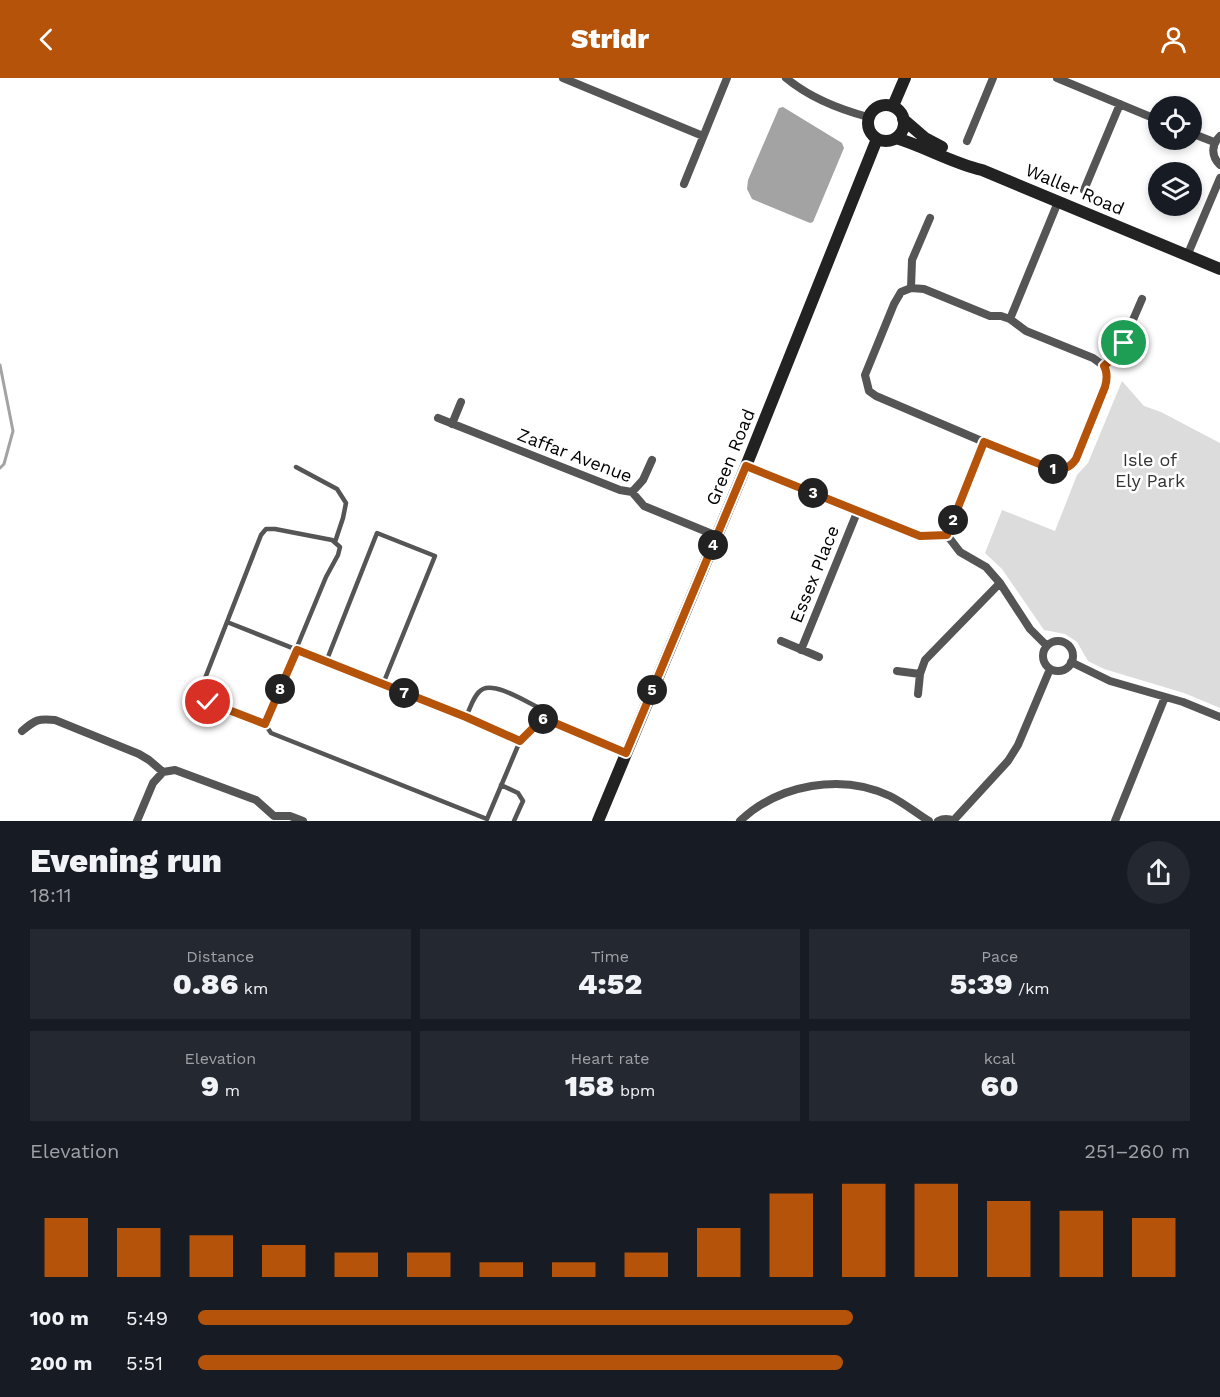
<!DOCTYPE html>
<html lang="en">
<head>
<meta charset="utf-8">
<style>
  body { margin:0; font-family:"Work Sans",sans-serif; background:#242831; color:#f1f3f6; height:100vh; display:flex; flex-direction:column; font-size:22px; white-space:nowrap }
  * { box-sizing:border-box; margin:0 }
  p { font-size:20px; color:#9ea1a6 }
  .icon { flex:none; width:33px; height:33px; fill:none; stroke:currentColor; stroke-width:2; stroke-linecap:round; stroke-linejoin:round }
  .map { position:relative; height:743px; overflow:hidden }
  .sheet { display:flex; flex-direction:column; background:#171b24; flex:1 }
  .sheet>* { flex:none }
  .controls { position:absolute; left:1148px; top:18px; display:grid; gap:12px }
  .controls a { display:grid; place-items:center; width:54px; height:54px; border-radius:50%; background:#171b24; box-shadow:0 3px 9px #0003; font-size:30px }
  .pin { position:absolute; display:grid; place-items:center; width:51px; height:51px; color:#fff; margin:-26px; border:3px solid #fff; border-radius:50%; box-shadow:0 2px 6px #0007 }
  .km { position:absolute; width:30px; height:30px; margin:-15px; border-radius:50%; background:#222; color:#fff; font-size:16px; line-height:30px; text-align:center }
  .round { display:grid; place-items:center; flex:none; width:63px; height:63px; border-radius:32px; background:#242831 }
  .head { display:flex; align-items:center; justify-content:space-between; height:102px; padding:0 30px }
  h1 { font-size:33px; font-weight:800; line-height:45px }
  .stats { display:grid; grid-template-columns:repeat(3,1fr); gap:9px; height:102px; padding:6px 30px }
  .stats div { display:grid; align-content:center; border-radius:0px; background:#242831; text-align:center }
  .stats b { font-size:30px; font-weight:800 }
  .stats small { font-size:16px; font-weight:400 }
  .stats p { font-size:16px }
  .chart { height:168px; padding:12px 30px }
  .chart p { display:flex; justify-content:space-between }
  .chart svg { width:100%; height:108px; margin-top:6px; stroke:#b45309; stroke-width:6 }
  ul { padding:0 30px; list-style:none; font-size:20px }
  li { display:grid; grid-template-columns:96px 72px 1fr; align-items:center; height:45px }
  li i { height:15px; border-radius:8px; background:#b45309 }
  header { display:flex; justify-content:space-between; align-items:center; height:78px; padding:0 30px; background:#b45309; color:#fff; font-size:27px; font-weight:800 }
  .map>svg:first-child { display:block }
  .green { fill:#dcdcdc }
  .water { fill:#a3a3a3 }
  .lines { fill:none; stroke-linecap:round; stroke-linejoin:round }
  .stream { stroke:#a3a3a3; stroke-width:3 }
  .lane { stroke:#555; stroke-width:4.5 }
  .street { stroke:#555; stroke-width:8 }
  .secondary { stroke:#222; stroke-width:12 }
  .route-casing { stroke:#fff; stroke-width:12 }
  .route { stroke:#b45309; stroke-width:8 }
  .labels { text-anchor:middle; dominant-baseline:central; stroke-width:5; stroke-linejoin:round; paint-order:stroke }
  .street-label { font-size:18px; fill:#000; stroke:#fff }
  .park-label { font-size:18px; fill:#333; stroke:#fff }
</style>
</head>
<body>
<header><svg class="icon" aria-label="back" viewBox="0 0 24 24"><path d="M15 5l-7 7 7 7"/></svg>Stridr<svg class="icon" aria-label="person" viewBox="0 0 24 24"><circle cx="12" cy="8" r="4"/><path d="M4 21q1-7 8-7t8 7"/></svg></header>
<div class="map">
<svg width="1220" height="743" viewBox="0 0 1220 743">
  <rect width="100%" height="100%" fill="#fff"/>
  <!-- green -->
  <path class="green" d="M 1122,303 L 1144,328 L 1161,334 L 1220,365 L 1220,630 L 1184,615 L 1104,591 L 1088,583 L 1077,564 L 1065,556 L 1044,552 L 1002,491 L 985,475 L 1002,432 L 1055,453 L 1077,397 L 1088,385 Z"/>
  <!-- water -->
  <path class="water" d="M 783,29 L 842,65 L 844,70 L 813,144 L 810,145 L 752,121 L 747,111 L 748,102 L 779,30 Z"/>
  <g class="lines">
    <!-- stream -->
    <path class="stream" d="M 0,287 L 13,353 L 4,386 L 0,390"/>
    <!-- lane -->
    <path class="lane" d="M 296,389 L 337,411 L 346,425 L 343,440 L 335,464
      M 227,544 L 466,639 L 520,663
      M 326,584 L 377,455 L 435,478 L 383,606
      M 543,641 L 626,675
      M 265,646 L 326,499 L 338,477 L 340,469 L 332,462 L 275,451 L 266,451 L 261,457 L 202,608 L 204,617 L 208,624 L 265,646 L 271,655 L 487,741 L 520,663 L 543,641 L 540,630 C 526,624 497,605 483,611 C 474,615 470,631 466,639
      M 501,707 L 518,715 L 523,723 L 514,743"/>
    <!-- street -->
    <path class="street" d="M 563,0 L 703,58
      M 786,0 C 810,20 838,31 868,39
      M 1057,0 L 1158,42
      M 1191,55 L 1214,64
      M 1220,58 C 1211,67 1211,78 1220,87
      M 967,63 L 993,0
      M 684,106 L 727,0
      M 1084,112 L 1120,26
      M 930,140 L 912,182 L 911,210 L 901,214 L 894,226 L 865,297 L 869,313 L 876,318 L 984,364 L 1052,391 L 1065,390 L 1072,387 L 1076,381 L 1105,310 C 1107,302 1108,295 1104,288 L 1115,278 L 1120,272 L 1142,221
      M 1187,178 L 1220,100
      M 911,210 L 924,211 L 990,238 L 1001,238 L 1010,241 L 1026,253 L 1093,280 L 1104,288
      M 1010,241 L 1058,124
      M 438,340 L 620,412 L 632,414 L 644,428 L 717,458
      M 452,346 L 461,324
      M 746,388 L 920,458 L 947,457 L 960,474 L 986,489 L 1000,505 L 1030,551 L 1047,568
      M 632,414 L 643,402 L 652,382
      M 947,457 L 984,364
      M 781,563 L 819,579
      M1043 578a15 15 0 1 1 30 0a15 15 0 1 1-30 0Z
      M 801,572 L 858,432
      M 1071,584 L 1110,603 L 1183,624 L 1220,639
      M 897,593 L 920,596 L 918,616
      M 920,596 L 925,582 L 1000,505
      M 22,653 C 35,642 38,640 55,642 L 139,676 L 149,682 L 163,694
      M 137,743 L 153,705 L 163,694 L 175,692 L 256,722 L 274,738 L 290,738 L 303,743
      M 740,743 C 779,706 842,695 890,718 C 904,725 916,735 929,743
      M 938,743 C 944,740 948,740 954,743
      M 953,743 L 1008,683 L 1018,667 L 1050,591
      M 1115,743 L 1165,619"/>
    <!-- secondary -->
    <path class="secondary" d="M868 45a18 18 0 1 1 36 0a18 18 0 1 1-36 0Z
      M 893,28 L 905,0
      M 903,41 L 925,60 L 942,69
      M 896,60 C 926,69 952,85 982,92 L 1220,191
      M 598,743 L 746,388 L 877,61"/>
  </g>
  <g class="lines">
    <!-- route casing -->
    <g class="route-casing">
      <path id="route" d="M 208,624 L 265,646 L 297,572 L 466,639 L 520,663 L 543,640 L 626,675 L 746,388 L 920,458 L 947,457 L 984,364 L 1052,391 C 1063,392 1070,390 1076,381 L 1105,309 C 1107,302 1108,295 1104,288 L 1115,278 L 1124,265"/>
    </g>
    <!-- route -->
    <use href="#route" class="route"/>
  </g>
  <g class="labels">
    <!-- street labels -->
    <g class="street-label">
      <text transform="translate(1075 111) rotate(23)">Waller Road</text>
      <text transform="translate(575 377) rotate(21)">Zaffar Avenue</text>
      <text transform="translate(730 379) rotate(-68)">Green Road</text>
      <text transform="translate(814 496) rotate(-68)">Essex Place</text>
    </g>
    <!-- park labels -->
    <g class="park-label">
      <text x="1150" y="381">Isle of<tspan x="1150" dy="21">Ely Park</tspan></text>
    </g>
  </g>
</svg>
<div class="controls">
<a><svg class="icon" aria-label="locate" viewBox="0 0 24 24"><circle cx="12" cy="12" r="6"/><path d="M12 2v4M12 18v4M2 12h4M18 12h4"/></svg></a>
<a><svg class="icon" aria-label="layers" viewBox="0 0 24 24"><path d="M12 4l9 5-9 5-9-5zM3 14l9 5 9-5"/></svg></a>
</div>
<div class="pin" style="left:1124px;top:265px;background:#1e9e55"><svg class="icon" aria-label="arrive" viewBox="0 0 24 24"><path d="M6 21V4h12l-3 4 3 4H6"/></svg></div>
<div class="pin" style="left:208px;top:624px;background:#d93025"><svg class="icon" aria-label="check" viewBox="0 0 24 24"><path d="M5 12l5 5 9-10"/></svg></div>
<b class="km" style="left:1053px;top:391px">1</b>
<b class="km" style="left:953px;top:442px">2</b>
<b class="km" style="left:813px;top:415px">3</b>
<b class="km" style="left:713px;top:467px">4</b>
<b class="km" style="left:652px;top:612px">5</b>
<b class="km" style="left:543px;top:641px">6</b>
<b class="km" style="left:404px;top:615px">7</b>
<b class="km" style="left:280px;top:611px">8</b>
</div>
<section class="sheet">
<div class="head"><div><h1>Evening run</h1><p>18:11</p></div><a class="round"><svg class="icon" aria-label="share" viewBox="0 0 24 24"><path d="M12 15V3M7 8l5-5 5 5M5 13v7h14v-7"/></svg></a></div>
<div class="stats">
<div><p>Distance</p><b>0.86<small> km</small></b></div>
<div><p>Time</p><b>4:52</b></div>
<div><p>Pace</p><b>5:39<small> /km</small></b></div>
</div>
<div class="stats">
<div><p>Elevation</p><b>9<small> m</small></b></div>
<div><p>Heart rate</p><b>158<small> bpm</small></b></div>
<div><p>kcal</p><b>60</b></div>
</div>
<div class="chart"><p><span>Elevation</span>251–260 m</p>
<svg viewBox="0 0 160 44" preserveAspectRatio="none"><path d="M5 44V20M15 44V24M25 44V27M35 44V31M45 44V34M55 44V34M65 44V38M75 44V38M85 44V34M95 44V24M105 44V10M115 44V6M125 44V6M135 44V13M145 44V17M155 44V20"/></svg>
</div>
<ul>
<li><b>100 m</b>5:49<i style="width:66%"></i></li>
<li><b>200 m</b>5:51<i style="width:65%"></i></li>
</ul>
</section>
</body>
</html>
